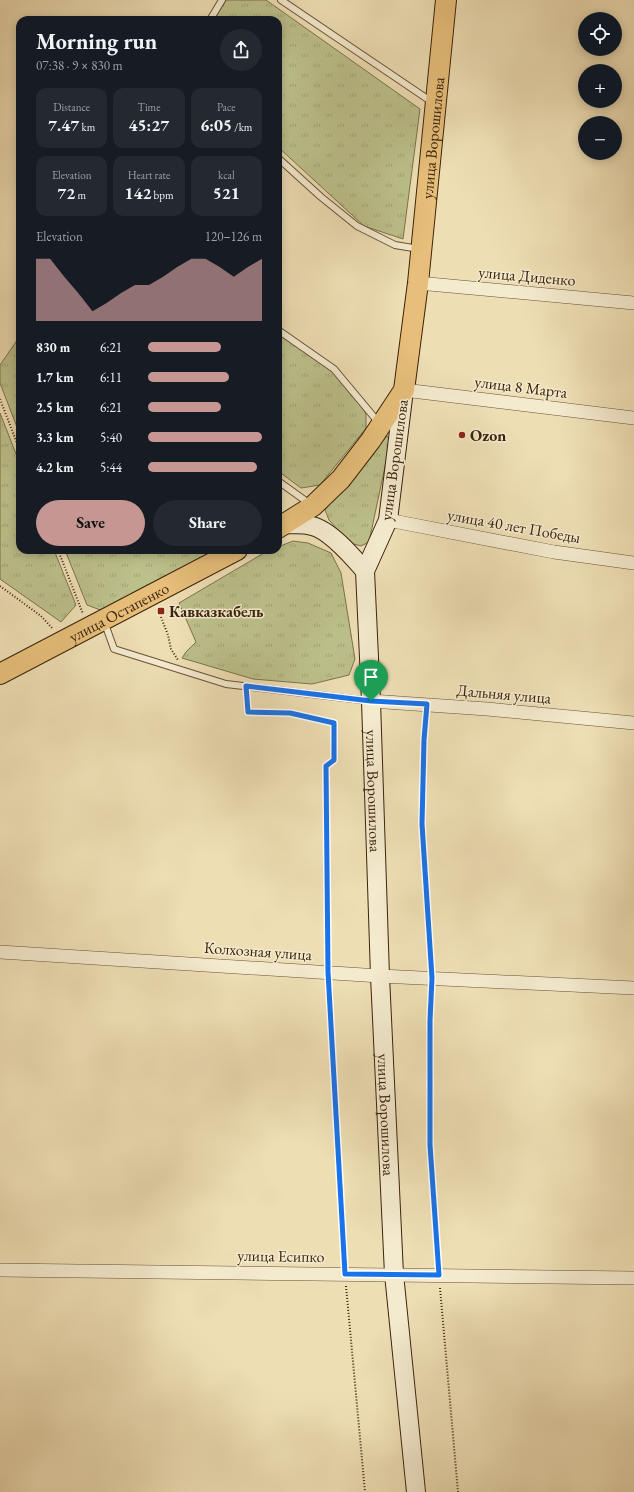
<!DOCTYPE html>
<html lang="en">
<head>
<meta charset="utf-8">
<style>
  body { margin:0; font-family:"EB Garamond",serif; background:#242831; color:#f1f3f6; height:100vh; display:flex; flex-direction:column; font-size:15px; white-space:nowrap }
  * { box-sizing:border-box; margin:0 }
  p { font-size:13px; color:#9ea1a6 }
  .icon { flex:none; width:22px; height:22px; fill:none; stroke:currentColor; stroke-width:2; stroke-linecap:round; stroke-linejoin:round }
  .map { position:relative; flex:1; overflow:hidden }
  .panel { position:absolute; left:16px; top:16px; width:266px; height:538px; display:flex; flex-direction:column; background:#171b24; border-radius:12px; box-shadow:0 2px 10px #0003 }
  .panel>* { flex:none }
  .fabs { position:absolute; left:578px; top:12px; display:grid; gap:8px }
  .fabs a { display:grid; place-items:center; width:44px; height:44px; border-radius:50%; background:#171b24; box-shadow:0 2px 10px #0003; font-size:20px }
  .pin { position:absolute; display:grid; place-items:center; width:34px; height:34px; color:#fff; margin:-41px -17px; border-radius:50% 50% 50% 0; rotate:-45deg; box-shadow:0 0 4px #0007 }
  .pin .icon { rotate:45deg }
  .round { display:grid; place-items:center; flex:none; width:42px; height:42px; border-radius:21px; background:#242831 }
  .summary { display:flex; align-items:center; justify-content:space-between; height:68px; padding:0 20px }
  h1 { font-size:22px; font-weight:700; line-height:30px }
  .stats { display:grid; grid-template-columns:repeat(3,1fr); gap:6px; height:68px; padding:4px 20px }
  .stats div { display:grid; align-content:center; border-radius:10px; background:#242831; text-align:center }
  .stats b { font-size:17px; font-weight:700 }
  .stats small { font-size:11px; font-weight:400 }
  .stats p { font-size:11px }
  .chart { height:112px; padding:8px 20px }
  .chart p { display:flex; justify-content:space-between }
  .chart svg { width:100%; height:72px; margin-top:4px; fill:#c59692; opacity:.7 }
  .button { display:flex; gap:8px; margin-top:auto; padding:8px 20px }
  .button a { flex:1; height:46px; border-radius:24px; background:#c59692; color:#111; font-size:16px; font-weight:700; line-height:46px; text-align:center }
  .button a+a { background:#242831; color:#f1f3f6 }
  ul { padding:0 20px; list-style:none; font-size:13px }
  li { display:grid; grid-template-columns:64px 48px 1fr; align-items:center; height:30px }
  li i { height:10px; border-radius:5px; background:#c59692 }
  .map>svg:first-child { display:block }
  .grass { fill:url(#grass-tufts); stroke:#7c724c }
  .lines { fill:none; stroke-linecap:round; stroke-linejoin:round }
  .lane-casing { stroke:#685236; stroke-width:8 }
  .street-casing { stroke:#685236; stroke-width:14 }
  .secondary-casing { stroke:#3c230c; stroke-width:20 }
  .primary-casing { stroke:#3c230c; stroke-width:22 }
  .path { stroke:#3c230c; stroke-width:2; stroke-dasharray:1 2; stroke-linecap:butt }
  .lane { stroke:#f4eace; stroke-width:6 }
  .street { stroke:#f4eace; stroke-width:13 }
  .secondary { stroke:#f4eace; stroke-width:18 }
  .primary { stroke:#e7bf7a; stroke-width:20 }
  .route-casing { stroke:#fff; stroke-width:8 }
  .route { stroke:#1a73e8; stroke-width:5 }
  .poi-dot { fill:#8f2418; stroke:#f4eace; stroke-width:1.5 }
  .labels { text-anchor:middle; dominant-baseline:central; stroke-width:3; stroke-linejoin:round; paint-order:stroke }
  .street-label { font-size:16px; fill:#3c230c; stroke:#f4eace }
  .poi-label { font-size:16px; font-weight:bold; fill:#3c230c; stroke:#f4eace; text-anchor:start }
</style>
</head>
<body>
<div class="map">
<svg width="634" height="1492" viewBox="0 0 634 1492">
  <defs>
    <pattern id="grass-tufts" width="24" height="20" patternUnits="userSpaceOnUse"><rect width="24" height="20" fill="#bcc08b"/><path d="M3 7l-1-3M5 7V3M7 7l1-3M15 17l-1-3M17 17v-4M19 17l1-3" fill="none" stroke="#a2a577"/></pattern>
  </defs>
  <rect width="100%" height="100%" fill="#eedeb4"/>
  <filter id="stains"><feTurbulence type="fractalNoise" baseFrequency=".005" numOctaves="4"/><feColorMatrix values="0 0 0 0 .2 0 0 0 0 .09 0 0 0 0 .02 0 0 0 .5 -.17"/></filter>
  <radialGradient id="worn" r=".72"><stop offset=".6" stop-color="#630" stop-opacity="0"/><stop offset="1" stop-color="#630" stop-opacity=".3"/></radialGradient>
  <!-- grass -->
  <path class="grass" d="M 226,0 L 266,0 L 420,109 L 403,239 L 364,226 L 278,147 L 278,20 L 214,20 Z
    M 278,334 L 327,366 L 362,404 L 366,415 L 366,428 L 320,485 L 301,488 L 278,471 Z
    M 20,336 L 20,435 L 0,383 L 0,365 Z
    M 0,413 L 20,464 L 20,550 L 54,550 L 76,605 L 61,622 L 0,579 Z
    M 387,436 L 389,439 L 390,443 L 369,542 L 361,546 L 350,543 L 329,520 L 325,510 Z
    M 293,541 L 308,543 L 331,553 L 341,573 L 355,659 L 349,675 L 312,684 L 253,679 L 182,658 L 186,652 L 196,642 L 179,603 L 269,550 L 278,550 L 278,547 Z
    M 65,550 L 216,550 L 103,611 L 87,605 Z"/>
  <g class="lines">
    <!-- lane casing -->
    <g class="lane-casing">
      <path id="lane" d="M 281,0 L 432,102
        M 210,20 L 222,0
        M 278,158 L 321,197 L 357,226 L 395,245 L 419,249
        M 278,330 L 334,369 L 379,423
        M 278,481 L 310,504
        M 104,621 L 114,649 L 226,684 L 370,701"/>
    </g>
    <!-- street casing -->
    <g class="street-casing">
      <path id="street" d="M 418,283 L 634,303
        M 404,390 L 634,418
        M 388,520 L 554,552 L 634,563
        M 371,701 L 487,709 L 634,723
        M 0,952 L 380,976 L 634,988
        M 0,1270 L 634,1278"/>
    </g>
    <!-- secondary casing -->
    <g class="secondary-casing">
      <g id="secondary">
        <path id="s1" d="M 404,390 L 388,520 L 365,571 L 371,701 L 380,976 L 394,1274 L 416,1492"/>
        <path d="M 284,524 C 292,525 303,523 312,526 C 330,530 353,557 365,571"/>
      </g>
    </g>
    <!-- primary casing -->
    <g class="primary-casing">
      <g id="primary">
        <path id="s2" d="M 278,528 L 313,506 L 341,479 L 371,440 L 404,390 L 418,283 L 446,0"/>
        <path id="s3" d="M 0,674 L 237,550"/>
      </g>
    </g>
    <!-- path -->
    <path class="path" d="M 0,399 L 20,451
      M 58,550 L 83,614
      M 0,586 L 41,616 L 53,629
      M 161,617 L 168,635 L 171,649 L 178,660
      M 247,695 L 248,712 L 290,713 L 335,723 L 334,760 L 326,766 L 328,960
      M 426,717 L 422,824 L 431,966
      M 329,985 L 344,1262
      M 432,990 L 430,1145 L 438,1264
      M 346,1286 L 365,1492
      M 440,1288 L 458,1492"/>
    <!-- lane -->
    <use href="#lane" class="lane"/>
    <!-- street -->
    <use href="#street" class="street"/>
    <!-- secondary -->
    <use href="#secondary" class="secondary"/>
    <!-- primary -->
    <use href="#primary" class="primary"/>
  </g>
  <g class="lines">
    <!-- route casing -->
    <g class="route-casing">
      <path id="route" d="M 246,686 L 371,701 L 427,704 L 424,740 L 422,824 L 432,978 L 430,1021 L 430,1145 L 439,1275 L 345,1274 L 328,972 L 326,766 L 334,760 L 334,723 L 290,713 L 248,712 Z"/>
    </g>
    <!-- route -->
    <use href="#route" class="route"/>
  </g>
  <!-- markers -->
  <g class="poi-dot">
    <circle cx="462" cy="435" r="4"/>
    <rect x="157" y="607" width="8" height="8" rx="2"/>
  </g>
  <g class="labels">
    <!-- street labels -->
    <g class="street-label">
      <text stroke="none"><textPath href="#s2" startOffset="443">улица Ворошилова</textPath></text>
      <text transform="translate(527 276) rotate(5)">улица Диденко</text>
      <text transform="translate(521 387) rotate(7)">улица 8 Марта</text>
      <text transform="translate(394 460) rotate(-82)">улица Ворошилова</text>
      <text transform="translate(514 526) rotate(10)">улица 40 лет Победы</text>
      <text stroke="none"><textPath href="#s3" startOffset="134">улица Остапенко</textPath></text>
      <text transform="translate(504 694) rotate(5)">Дальняя улица</text>
      <text stroke="none"><textPath href="#s1" startOffset="407">улица Ворошилова</textPath></text>
      <text transform="translate(258 951) rotate(4)">Колхозная улица</text>
      <text stroke="none"><textPath href="#s1" startOffset="731">улица Ворошилова</textPath></text>
      <text transform="translate(281 1256) rotate(1)">улица Есипко</text>
    </g>
    <!-- poi labels -->
    <g class="poi-label">
      <text x="470" y="435">Ozon</text>
      <text x="169" y="611">Кавказкабель</text>
    </g>
  </g>
  <rect width="100%" height="100%" filter="url(#stains)"/>
  <rect width="100%" height="100%" fill="url(#worn)"/>
</svg>
<div class="fabs">
<a><svg class="icon" aria-label="locate" viewBox="0 0 24 24"><circle cx="12" cy="12" r="6"/><path d="M12 2v4M12 18v4M2 12h4M18 12h4"/></svg></a>
<a>+</a>
<a>−</a>
</div>
<div class="pin" style="left:371px;top:701px;background:#1e9e55"><svg class="icon" aria-label="arrive" viewBox="0 0 24 24"><path d="M6 21V4h12l-3 4 3 4H6"/></svg></div>
<section class="panel">
<div class="summary"><div><h1>Morning run</h1><p>07:38 · 9 × 830 m</p></div><a class="round"><svg class="icon" aria-label="share" viewBox="0 0 24 24"><path d="M12 15V3M7 8l5-5 5 5M5 13v7h14v-7"/></svg></a></div>
<div class="stats">
<div><p>Distance</p><b>7.47<small> km</small></b></div>
<div><p>Time</p><b>45:27</b></div>
<div><p>Pace</p><b>6:05<small> /km</small></b></div>
</div>
<div class="stats">
<div><p>Elevation</p><b>72<small> m</small></b></div>
<div><p>Heart rate</p><b>142<small> bpm</small></b></div>
<div><p>kcal</p><b>521</b></div>
</div>
<div class="chart"><p><span>Elevation</span>120–126 m</p>
<svg viewBox="0 0 160 44" preserveAspectRatio="none"><path d="M0 44V6L10 6L20 17L30 27L40 38L50 33L60 27L70 22L80 22L90 17L100 11L110 6L120 6L130 11L140 17L150 11L160 6V44z"/></svg>
</div>
<ul>
<li><b>830 m</b>6:21<i style="width:64%"></i></li>
<li><b>1.7 km</b>6:11<i style="width:71%"></i></li>
<li><b>2.5 km</b>6:21<i style="width:64%"></i></li>
<li><b>3.3 km</b>5:40<i style="width:100%"></i></li>
<li><b>4.2 km</b>5:44<i style="width:96%"></i></li>
</ul>
<div class="button"><a>Save</a><a>Share</a></div>
</section>
</div>
</body>
</html>
